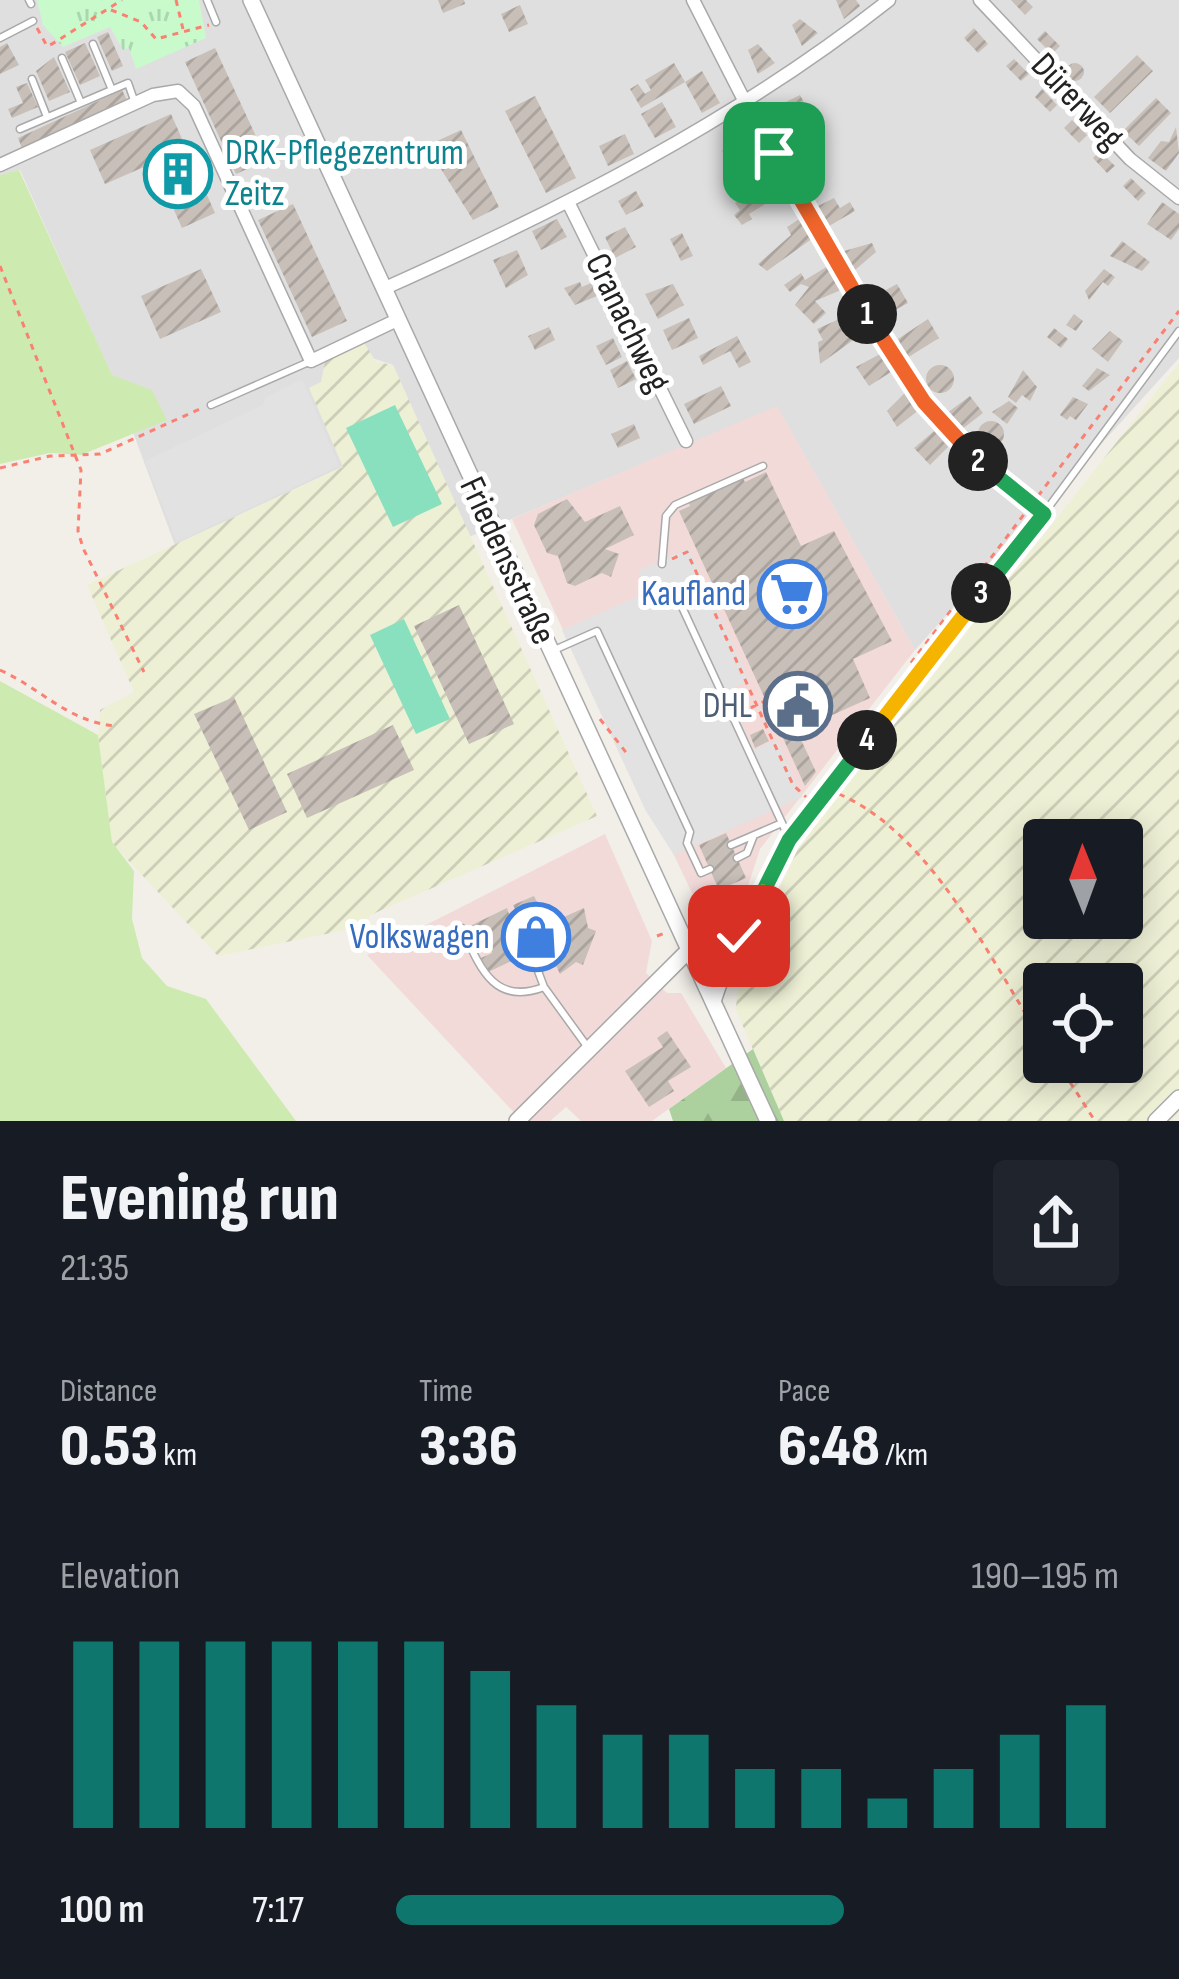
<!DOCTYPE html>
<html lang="en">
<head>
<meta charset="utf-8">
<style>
  body { margin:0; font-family:"Sofia Sans Condensed",sans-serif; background:#20242c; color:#f1f3f6; height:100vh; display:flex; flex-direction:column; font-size:45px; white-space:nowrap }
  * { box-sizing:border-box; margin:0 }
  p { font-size:39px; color:#9ea1a6 }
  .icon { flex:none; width:66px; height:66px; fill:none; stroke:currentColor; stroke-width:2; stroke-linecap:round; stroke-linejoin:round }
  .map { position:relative; height:1121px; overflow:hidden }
  .drawer { display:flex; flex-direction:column; background:#171b24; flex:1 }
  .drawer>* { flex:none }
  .needle { width:78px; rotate:359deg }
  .tools { position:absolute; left:1023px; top:819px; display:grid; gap:24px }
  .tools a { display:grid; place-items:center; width:120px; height:120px; border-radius:12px; background:#171b24; box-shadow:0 6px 30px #0003; font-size:60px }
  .pin { position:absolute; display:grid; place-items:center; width:102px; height:102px; color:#fff; margin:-51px; border-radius:24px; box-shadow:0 6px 18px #0006 }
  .km { position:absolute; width:60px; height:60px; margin:-30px; border-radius:50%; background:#222; color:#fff; font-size:33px; line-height:60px; text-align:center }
  .round { display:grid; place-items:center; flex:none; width:126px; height:126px; border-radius:12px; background:#20242c }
  .summary { display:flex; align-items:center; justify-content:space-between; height:204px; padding:0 60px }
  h1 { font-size:66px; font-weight:800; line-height:90px }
  .figures { display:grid; grid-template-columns:repeat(3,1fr); gap:18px; height:204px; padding:12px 60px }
  .figures div { display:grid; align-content:center }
  .figures b { font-size:60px; font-weight:800 }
  .figures small { font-size:33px; font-weight:400 }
  .figures p { font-size:33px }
  .chart { height:336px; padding:24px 60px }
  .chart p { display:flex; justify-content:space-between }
  .chart svg { width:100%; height:216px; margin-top:12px; stroke:#0f766e; stroke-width:6 }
  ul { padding:0 60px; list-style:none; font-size:39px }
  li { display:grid; grid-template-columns:192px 144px 1fr; align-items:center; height:90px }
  li i { height:30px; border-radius:15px; background:#0f766e }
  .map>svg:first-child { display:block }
  .residential { fill:#e0dfdf }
  .commercial { fill:#f2dad9 }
  .farmland { fill:url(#farmland-furrows); fill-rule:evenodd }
  .grass { fill:#cdebb0 }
  .forest { fill:url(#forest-firs) }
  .park { fill:url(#park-tufts) }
  .pitch { fill:#88e0be }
  .parking { fill:#e2e2e2 }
  .building { fill:url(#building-hatch) }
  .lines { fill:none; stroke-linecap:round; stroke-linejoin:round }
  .service-casing { stroke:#a9a9a9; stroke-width:9 }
  .minor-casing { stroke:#a9a9a9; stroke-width:15 }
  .tertiary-casing { stroke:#a9a9a9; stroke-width:18 }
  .path { stroke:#fa8072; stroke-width:3; stroke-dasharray:6 6; stroke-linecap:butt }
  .service { stroke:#fff; stroke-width:6 }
  .minor { stroke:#fff; stroke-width:12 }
  .tertiary { stroke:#fff; stroke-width:15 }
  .split-1-casing { stroke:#fff; stroke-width:24 }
  .split-2-casing { stroke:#fff; stroke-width:24 }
  .split-3-casing { stroke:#fff; stroke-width:24 }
  .split-4-casing { stroke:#fff; stroke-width:24 }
  .split-5-casing { stroke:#fff; stroke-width:24 }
  .split-6-casing { stroke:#fff; stroke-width:24 }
  .split-1 { stroke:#f0652b; stroke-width:15 }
  .split-2 { stroke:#f0652b; stroke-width:15 }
  .split-3 { stroke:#22a559; stroke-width:15 }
  .split-4 { stroke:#f5b400; stroke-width:15 }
  .split-5 { stroke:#22a559; stroke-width:15 }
  .split-6 { stroke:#f5b400; stroke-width:15 }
  .labels { text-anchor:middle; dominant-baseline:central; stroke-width:10; stroke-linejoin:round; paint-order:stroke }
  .street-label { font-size:36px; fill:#222; stroke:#fff }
  .culture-label { font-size:36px; fill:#0d838f; stroke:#fff; text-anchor:start }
  .shop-label { font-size:36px; fill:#366cbe; stroke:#fff; text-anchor:end }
  .service-label { font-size:36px; fill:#4e5e75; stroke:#fff; text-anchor:end }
</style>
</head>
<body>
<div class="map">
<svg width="1179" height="1121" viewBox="0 0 1179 1121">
  <defs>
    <pattern id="farmland-furrows" width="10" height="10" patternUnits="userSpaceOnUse" patternTransform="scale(3)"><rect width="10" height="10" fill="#eef0d5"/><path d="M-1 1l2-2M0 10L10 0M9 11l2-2" fill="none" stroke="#ccceb7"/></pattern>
    <pattern id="forest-firs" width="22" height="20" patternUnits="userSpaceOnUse" patternTransform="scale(3)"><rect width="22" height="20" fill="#add19e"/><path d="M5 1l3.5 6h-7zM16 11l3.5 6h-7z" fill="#95b388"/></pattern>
    <pattern id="park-tufts" width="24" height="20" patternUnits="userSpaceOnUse" patternTransform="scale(3)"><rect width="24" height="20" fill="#c8facc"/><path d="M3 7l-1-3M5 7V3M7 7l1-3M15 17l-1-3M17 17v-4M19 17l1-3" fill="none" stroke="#acd6af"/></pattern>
    <pattern id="building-hatch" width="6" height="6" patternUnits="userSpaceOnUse" patternTransform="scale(3)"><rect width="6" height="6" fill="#c7bfb8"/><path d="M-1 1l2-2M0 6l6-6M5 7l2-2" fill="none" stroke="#aba49e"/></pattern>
  </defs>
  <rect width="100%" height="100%" fill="#f2efe9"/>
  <!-- residential -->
  <path class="residential" d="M 0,0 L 1179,0 L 1179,358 L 915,650 L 777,407 L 469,537 L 393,365 L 372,358 L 344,466 L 175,545 L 112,376 L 20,170 L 0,175 Z"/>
  <!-- commercial -->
  <path class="commercial" d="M 777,406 L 915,650 L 760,849 L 747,889 L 715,914 L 701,912 L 661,828 L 646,811 L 512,519 Z
    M 605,834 L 652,941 L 646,973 L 667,993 L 681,993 L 726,1068 L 652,1121 L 581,1121 L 566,1107 L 550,1121 L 522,1121 L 367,955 Z"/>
  <!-- farmland -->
  <path class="farmland" d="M 363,341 L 376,362 L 393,365 L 597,816 L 375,913 L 350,929 L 218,956 L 112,843 L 98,735 L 100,710 L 134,692 L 87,585 L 343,467 L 309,388 L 321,382 L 325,362 Z
    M 1179,363 L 1179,1113 L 1172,1121 L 784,1121 L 736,1010 L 738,978 L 800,844 ZM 1044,840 L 1122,840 L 1122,918 L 1044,918 ZM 1044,984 L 1122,984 L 1122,1062 L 1044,1062 Z"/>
  <!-- grass -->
  <path class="grass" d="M 19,170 L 112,375 L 152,390 L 167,420 L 81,455 L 50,453 L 0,464 L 0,175 Z
    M 0,681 L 98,735 L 112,842 L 134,871 L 132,919 L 142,958 L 167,986 L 206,999 L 296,1121 L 0,1121 Z"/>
  <!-- forest -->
  <path class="forest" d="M 753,1049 L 784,1121 L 673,1121 L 669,1109 Z"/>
  <!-- park -->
  <path class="park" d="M 37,0 L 199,0 L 206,38 L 136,69 L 129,48 L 123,50 L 110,27 L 63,47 L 43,25 Z"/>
  <!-- pitch -->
  <path class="pitch" d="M 395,405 L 442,504 L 393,527 L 346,428 Z
    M 404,619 L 450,719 L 416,734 L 370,635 Z"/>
  <!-- parking -->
  <path class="parking" d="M 302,379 L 339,466 L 177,542 L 145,461 L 263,405 L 265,398 Z
    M 689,548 L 749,680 L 727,691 L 754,750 L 777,740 L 802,797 L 674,855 L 646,811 L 562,630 L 647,592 L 638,571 Z"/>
  <!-- building -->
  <path class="building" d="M 438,0 L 464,0 L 465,4 L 443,13 Z
    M 836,0 L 856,0 L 860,6 L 844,19 Z
    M 1011,0 L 1026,0 L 1033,7 L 1025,15 Z
    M 520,5 L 528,24 L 509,32 L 501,14 Z
    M 800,19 L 818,33 L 802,46 L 792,25 Z
    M 974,28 L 988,44 L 978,53 L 964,38 Z
    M 1045,31 L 1060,46 L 1052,54 L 1037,39 Z
    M 108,32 L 123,66 L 112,71 L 97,37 Z
    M 7,43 L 19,65 L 0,74 L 0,47 Z
    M 85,43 L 100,76 L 80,85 L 65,52 Z
    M 758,44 L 775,63 L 758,74 L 748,50 Z
    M 215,48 L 267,160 L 236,174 L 185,62 Z
    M 1137,55 L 1153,71 L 1110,113 L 1094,97 Z
    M 54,57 L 70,92 L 49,101 L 36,71 Z
    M 1014,59 L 1029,74 L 1021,81 L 1006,66 Z
    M 674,63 L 685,82 L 641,108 L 630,89 L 638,84 L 645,94 L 651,90 L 645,80 Z
    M1066 72a9 9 0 1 1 18 0a9 9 0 1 1-18 0Z
    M 702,71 L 720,103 L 702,113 L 685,82 Z
    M 27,83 L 38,107 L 12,118 L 8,109 L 23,103 L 16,87 Z
    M 1042,89 L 1057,105 L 1050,112 L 1035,97 Z
    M 122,90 L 127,100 L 22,148 L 18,138 Z
    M 800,95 L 810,113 L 782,128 L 772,109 Z
    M 535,96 L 576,178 L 546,193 L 505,111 Z
    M 1156,98 L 1171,113 L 1139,146 L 1123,131 Z
    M 662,102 L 676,127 L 655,138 L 641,114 Z
    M 171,114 L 215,213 L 182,228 L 153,163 L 105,184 L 90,150 Z
    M 1072,120 L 1087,135 L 1079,143 L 1064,128 Z
    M 1176,127 L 1179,153 L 1166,171 L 1148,158 L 1161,141 L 1169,142 Z
    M 741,128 L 751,146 L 727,160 L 722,151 L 732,145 L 727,136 Z
    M 461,130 L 499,207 L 473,220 L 441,169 L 443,160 L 435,142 Z
    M 625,134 L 634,154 L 608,166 L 599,146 Z
    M 1100,151 L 1115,166 L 1107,173 L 1093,158 Z
    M796 166a13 13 0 1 1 26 0a13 13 0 1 1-26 0Z
    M 775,174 L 785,192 L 749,214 L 752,219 L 742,225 L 734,215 L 740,210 L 735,203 Z
    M 1131,178 L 1146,193 L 1138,201 L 1123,186 Z
    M 636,191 L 644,206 L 626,215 L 618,201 Z
    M 834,198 L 840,208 L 850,202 L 855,211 L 829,226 L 818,206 Z
    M 1162,202 L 1179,214 L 1179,229 L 1171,240 L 1147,224 Z
    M 293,204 L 347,321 L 312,337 L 258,220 Z
    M 801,218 L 813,238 L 767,271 L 758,264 L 791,235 L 787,227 Z
    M 557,219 L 567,237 L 541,250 L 532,231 Z
    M 625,227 L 636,247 L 615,258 L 605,237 Z
    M 682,233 L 693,256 L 681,261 L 670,239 Z
    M 1122,241 L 1150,262 L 1142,271 L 1110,256 Z
    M 872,243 L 876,252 L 855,270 L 844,251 Z
    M 517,250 L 528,275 L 506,288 L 493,260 Z
    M 828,266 L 841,290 L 815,301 L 826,313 L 814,324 L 795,305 L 809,287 L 801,284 L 790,292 L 784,285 L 801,273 L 805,280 Z
    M 201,269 L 221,312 L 160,339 L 141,296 Z
    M 1104,269 L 1115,277 L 1108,286 L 1103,282 L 1089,300 L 1085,291 Z
    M 580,282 L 582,287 L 591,283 L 597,296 L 575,305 L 564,288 Z
    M 673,284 L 684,305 L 658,319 L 645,294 Z
    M 897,284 L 908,303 L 880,318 L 871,298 Z
    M 855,312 L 866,331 L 820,364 L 818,342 L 823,340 L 817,329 Z
    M 1074,314 L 1083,321 L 1076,331 L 1066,325 Z
    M 689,318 L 698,338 L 672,350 L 663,330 Z
    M 928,319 L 939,338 L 907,358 L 898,339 Z
    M 549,327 L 555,340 L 535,350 L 528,336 Z
    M 1054,328 L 1068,339 L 1061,348 L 1047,337 Z
    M 1110,331 L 1123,341 L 1108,362 L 1092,349 Z
    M 737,336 L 751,362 L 739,368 L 730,351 L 703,365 L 699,356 Z
    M 613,338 L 622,357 L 606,365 L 596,346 Z
    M 880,354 L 891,372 L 869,386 L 856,367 Z
    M 627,361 L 636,379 L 618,388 L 610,370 Z
    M926 379a14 14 0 1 1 28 0a14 14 0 1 1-28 0Z
    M 1097,368 L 1110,375 L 1089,391 L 1082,386 Z
    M 1023,370 L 1037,387 L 1030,401 L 1022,395 L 1016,403 L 1008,397 Z
    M 721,386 L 731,406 L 694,424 L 684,404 Z
    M 906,392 L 919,410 L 897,427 L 887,411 Z
    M 970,396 L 983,413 L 961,430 L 947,413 Z
    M 1073,397 L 1088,404 L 1076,420 L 1070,416 L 1067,420 L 1060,415 Z
    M 1009,401 L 1018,408 L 1007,424 L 992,412 Z
    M978 434a13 13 0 1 1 26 0a13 13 0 1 1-26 0Z
    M 634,424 L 640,438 L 618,448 L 611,434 Z
    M 934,431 L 948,447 L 930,465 L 914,448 Z
    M 990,448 L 1000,455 L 993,465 L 983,458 Z
    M 766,472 L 801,546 L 834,531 L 892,641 L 853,659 L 870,698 L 797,731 L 816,772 L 805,786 L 679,511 L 690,506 L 688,500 L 742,476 L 745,482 Z
    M 567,499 L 585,522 L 620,506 L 634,535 L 605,549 L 619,554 L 611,577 L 602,573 L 575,586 L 567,583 L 558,556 L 547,553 L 534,525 L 538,514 Z
    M 459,605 L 514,724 L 469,744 L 414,626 Z
    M 234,697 L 287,812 L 249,830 L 194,714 Z
    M 393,725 L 414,770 L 307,818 L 287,774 Z
    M 763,729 L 769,741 L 755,748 L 750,735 Z
    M 726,833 L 746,878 L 719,890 L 699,845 Z
    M 534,896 L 543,915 L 550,912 L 555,921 L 584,908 L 588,928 L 596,931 L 583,965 L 576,962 L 560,974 L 546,945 L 488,972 L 481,958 L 492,953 L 489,944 L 482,947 L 472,925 L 507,908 L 509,914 L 516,911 L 513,905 Z
    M 667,1031 L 691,1067 L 668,1081 L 674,1091 L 649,1107 L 625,1071 L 663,1047 L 657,1038 Z"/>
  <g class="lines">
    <!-- service casing -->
    <g class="service-casing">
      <path id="service" d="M 29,0 L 31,4
        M 207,0 L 216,22
        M 0,38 L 33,21
        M 93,44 L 112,90
        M 62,58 L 81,103
        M 32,79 L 47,117
        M 20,129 L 128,83 L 135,103
        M 211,405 L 311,361
        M 1045,512 L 1179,331
        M 662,564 L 666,516 L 675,505 L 763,466
        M 676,594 L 788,836
        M 552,651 L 597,631 L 690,832 L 687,843 L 701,873 L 710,869
        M 731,845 L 782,823
        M 737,858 L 747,853 L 754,835
        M 462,928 C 480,968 494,1006 544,987
        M 532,955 L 544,987 L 589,1049"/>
    </g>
    <!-- minor casing -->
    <g class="minor-casing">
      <path id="minor" d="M 693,0 L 744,100 L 899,365 L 954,439 L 1044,514
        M 980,0 L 1130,159 L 1179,198
        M 0,165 L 153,95 L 178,91 L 194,106 L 311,361 L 397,320
        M 569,204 L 686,441
        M 383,289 C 560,210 736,121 889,0
        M 689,950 L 752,912 L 789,840 L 947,638
        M 690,950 L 704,956 L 731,944
        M 714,1003 L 741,923"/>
    </g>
    <!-- tertiary casing -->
    <g class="tertiary-casing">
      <path id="tertiary" d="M 251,0 L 768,1121
        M 517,1121 L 689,950
        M 1156,1121 L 1179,1098"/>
    </g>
    <!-- path -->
    <path class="path" d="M 176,0 L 183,29
      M 111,10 L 141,22 L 156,39 L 209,25
      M 37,28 L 47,46 L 52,44 L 122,0
      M 0,266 L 81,470 L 78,531 L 83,548 L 144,672
      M 0,468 L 50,456 L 100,454 L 202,408
      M 1038,496 L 1179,311
      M 672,559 L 687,552 L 793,785 L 806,797
      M 953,631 L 1035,525
      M 911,663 L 1025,513
      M 0,670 C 42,689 68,722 116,726
      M 740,713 L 765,701
      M 600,719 L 628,755
      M 839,794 C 933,835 989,959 1044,1043
      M 657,936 L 668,932
      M 1057,1062 L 1095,1121"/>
    <!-- service -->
    <use href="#service" class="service"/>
    <!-- minor -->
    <use href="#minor" class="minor"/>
    <!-- tertiary -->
    <use href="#tertiary" class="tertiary"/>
  </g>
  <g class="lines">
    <!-- split-1 casing -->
    <g class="split-1-casing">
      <path id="split-1" d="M 774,153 L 867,314"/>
    </g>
    <!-- split-2 casing -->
    <g class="split-2-casing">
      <path id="split-2" d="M 867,314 L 924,402 L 978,461"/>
    </g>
    <!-- split-3 casing -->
    <g class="split-3-casing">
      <path id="split-3" d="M 978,461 L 1044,514 L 981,593"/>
    </g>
    <!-- split-4 casing -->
    <g class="split-4-casing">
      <path id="split-4" d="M 867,740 L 981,593"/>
    </g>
    <!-- split-5 casing -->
    <g class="split-5-casing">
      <path id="split-5" d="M 763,892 L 789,840 L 867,740"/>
    </g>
    <!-- split-6 casing -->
    <g class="split-6-casing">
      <path id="split-6" d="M 739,936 L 741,923 L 763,892"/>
    </g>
    <!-- split-1 -->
    <use href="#split-1" class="split-1"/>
    <!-- split-2 -->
    <use href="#split-2" class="split-2"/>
    <!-- split-3 -->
    <use href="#split-3" class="split-3"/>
    <!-- split-4 -->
    <use href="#split-4" class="split-4"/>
    <!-- split-5 -->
    <use href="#split-5" class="split-5"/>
    <!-- split-6 -->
    <use href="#split-6" class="split-6"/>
  </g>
  <!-- icons -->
  <defs>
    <g id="building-ring" transform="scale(3.45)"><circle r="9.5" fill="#fff" stroke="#0f9aa8" stroke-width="1.5"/><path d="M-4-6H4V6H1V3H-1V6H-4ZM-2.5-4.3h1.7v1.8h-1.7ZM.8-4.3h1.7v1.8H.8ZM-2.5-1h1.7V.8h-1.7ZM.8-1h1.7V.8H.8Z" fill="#0f9aa8"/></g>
    <g id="supermarket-ring" transform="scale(3.45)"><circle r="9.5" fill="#fff" stroke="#3f7fe0" stroke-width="1.5"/><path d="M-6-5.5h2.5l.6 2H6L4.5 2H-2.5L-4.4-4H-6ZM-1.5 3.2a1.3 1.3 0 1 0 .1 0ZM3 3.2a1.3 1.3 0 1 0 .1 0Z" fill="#3f7fe0"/></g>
    <g id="civic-ring" transform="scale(3.45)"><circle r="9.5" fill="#fff" stroke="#5c6f8a" stroke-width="1.5"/><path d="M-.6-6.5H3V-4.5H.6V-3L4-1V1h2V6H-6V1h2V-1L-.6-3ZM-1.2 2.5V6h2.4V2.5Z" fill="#5c6f8a"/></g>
    <g id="shop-ring" transform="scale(3.45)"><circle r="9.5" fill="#fff" stroke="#3f7fe0" stroke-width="1.5"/><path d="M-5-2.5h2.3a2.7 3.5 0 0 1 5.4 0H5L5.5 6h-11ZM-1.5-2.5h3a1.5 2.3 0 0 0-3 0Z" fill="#3f7fe0"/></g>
  </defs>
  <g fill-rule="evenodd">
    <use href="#building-ring" x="178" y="174"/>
    <use href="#supermarket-ring" x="792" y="594"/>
    <use href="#civic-ring" x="798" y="706"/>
    <use href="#shop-ring" x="536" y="937"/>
  </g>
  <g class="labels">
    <!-- street labels -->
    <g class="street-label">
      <text transform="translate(1077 102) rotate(47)">Dürerweg</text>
      <text transform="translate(627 323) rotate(64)">Cranachweg</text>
      <text transform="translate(507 561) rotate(65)">Friedensstraße</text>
    </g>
    <!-- culture labels -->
    <g class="culture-label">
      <text x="225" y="153">DRK-Pflegezentrum<tspan x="225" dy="41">Zeitz</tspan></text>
    </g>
    <!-- shop labels -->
    <g class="shop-label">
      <text x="746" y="594">Kaufland</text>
      <text x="490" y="937">Volkswagen</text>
    </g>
    <!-- service labels -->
    <g class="service-label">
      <text x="752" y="706">DHL</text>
    </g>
  </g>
</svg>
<div class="tools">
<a><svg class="needle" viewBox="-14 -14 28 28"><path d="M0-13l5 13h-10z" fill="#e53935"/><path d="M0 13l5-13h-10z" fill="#9ea1a6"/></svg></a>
<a><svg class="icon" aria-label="locate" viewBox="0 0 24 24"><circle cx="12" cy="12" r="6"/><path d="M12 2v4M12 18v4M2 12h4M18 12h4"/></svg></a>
</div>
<div class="pin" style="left:774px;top:153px;background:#1e9e55"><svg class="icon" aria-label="arrive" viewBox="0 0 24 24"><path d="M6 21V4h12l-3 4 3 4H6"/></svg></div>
<div class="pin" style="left:739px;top:936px;background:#d93025"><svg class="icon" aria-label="check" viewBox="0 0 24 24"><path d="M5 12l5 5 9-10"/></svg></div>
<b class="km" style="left:867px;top:314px">1</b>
<b class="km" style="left:978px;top:461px">2</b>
<b class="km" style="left:981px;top:593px">3</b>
<b class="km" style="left:867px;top:740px">4</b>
</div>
<section class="drawer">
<div class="summary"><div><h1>Evening run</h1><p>21:35</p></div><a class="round"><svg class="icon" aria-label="share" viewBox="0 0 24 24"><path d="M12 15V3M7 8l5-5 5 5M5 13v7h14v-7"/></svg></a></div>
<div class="figures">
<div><p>Distance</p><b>0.53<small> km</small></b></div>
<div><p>Time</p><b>3:36</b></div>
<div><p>Pace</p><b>6:48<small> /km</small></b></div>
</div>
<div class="chart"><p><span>Elevation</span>190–195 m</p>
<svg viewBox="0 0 160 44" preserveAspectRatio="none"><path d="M5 44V6M15 44V6M25 44V6M35 44V6M45 44V6M55 44V6M65 44V12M75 44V19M85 44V25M95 44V25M105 44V32M115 44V32M125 44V38M135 44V32M145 44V25M155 44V19"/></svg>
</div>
<ul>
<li><b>100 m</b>7:17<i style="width:62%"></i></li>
</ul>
</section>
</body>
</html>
